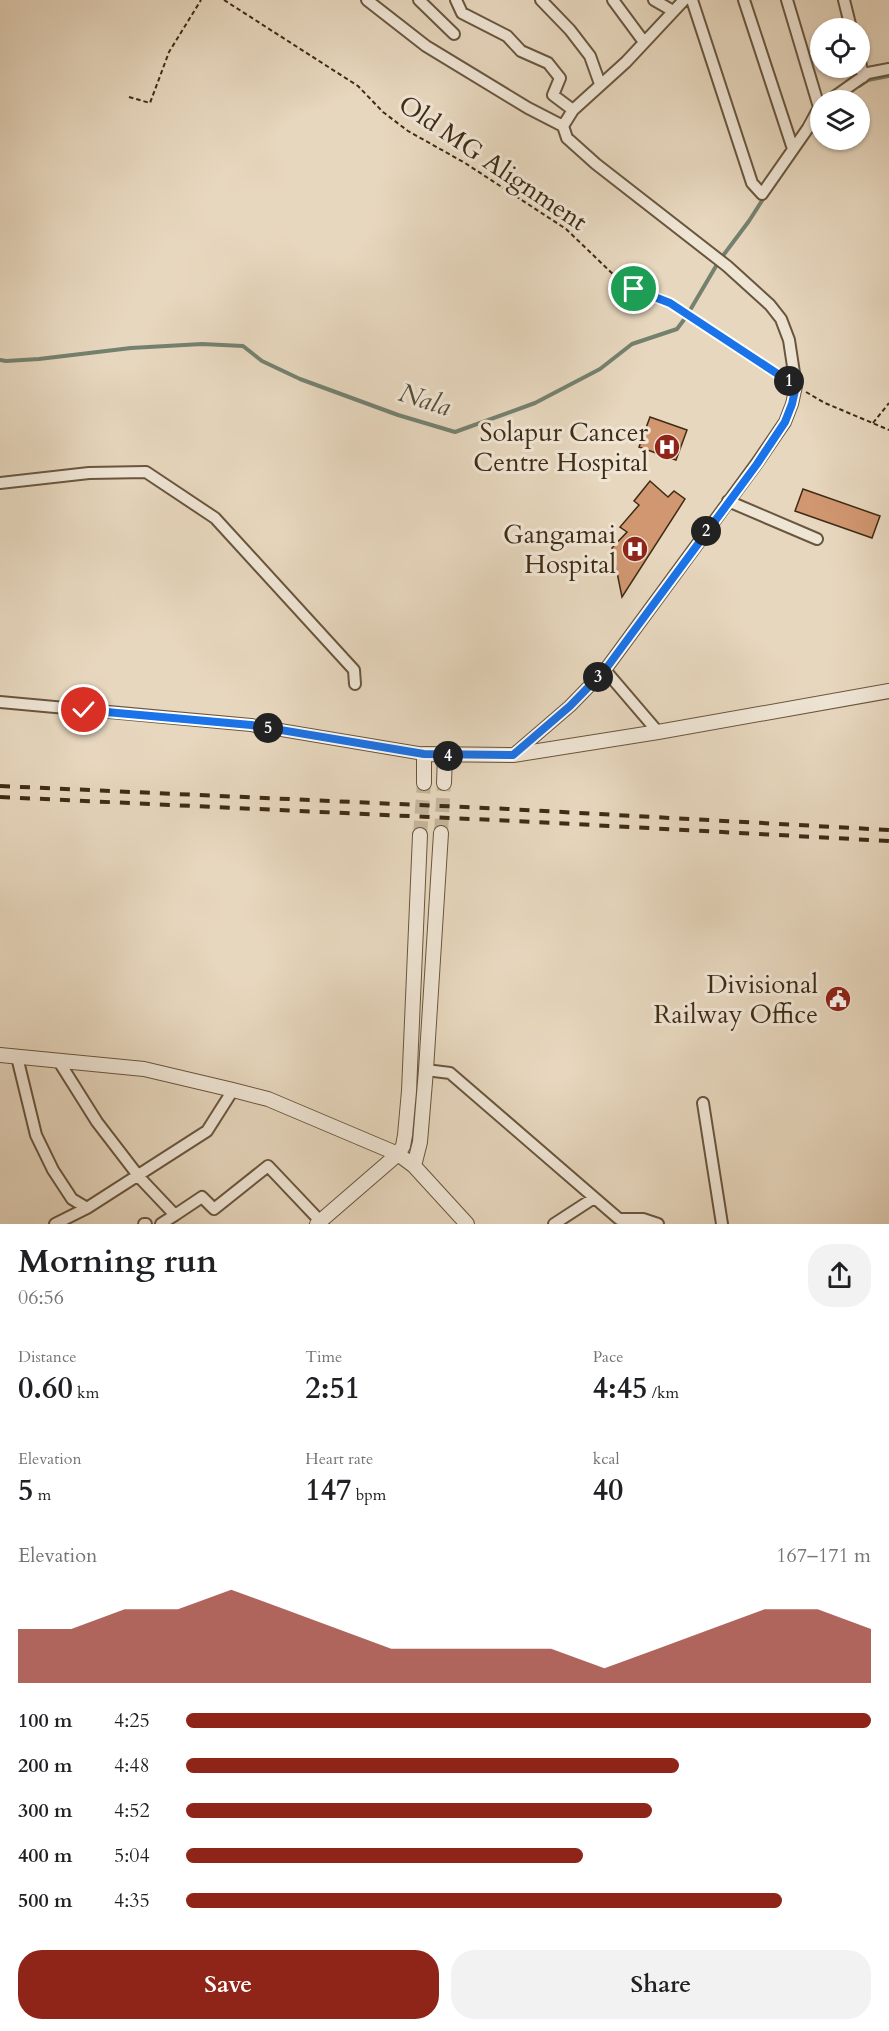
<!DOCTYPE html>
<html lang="en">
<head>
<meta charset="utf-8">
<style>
  body { margin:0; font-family:Cardo,serif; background:#f2f2f2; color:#202124; height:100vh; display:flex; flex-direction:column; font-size:22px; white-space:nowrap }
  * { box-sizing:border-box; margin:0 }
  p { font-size:20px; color:#757577 }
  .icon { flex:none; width:33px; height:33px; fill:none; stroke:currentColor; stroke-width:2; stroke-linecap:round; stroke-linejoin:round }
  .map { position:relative; height:1224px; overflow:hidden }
  .details { display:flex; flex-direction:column; background:#fff; flex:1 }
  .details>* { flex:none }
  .tools { position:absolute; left:810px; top:18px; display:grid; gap:12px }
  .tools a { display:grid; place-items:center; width:60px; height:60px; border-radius:50%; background:#fff; box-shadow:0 2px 4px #0004; font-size:30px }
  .pin { position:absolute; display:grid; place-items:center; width:51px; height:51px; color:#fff; margin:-26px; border:3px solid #fff; border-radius:50%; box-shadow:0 2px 6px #0007 }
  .km { position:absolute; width:30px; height:30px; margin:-15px; border-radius:50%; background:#222; color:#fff; font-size:16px; line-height:30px; text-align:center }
  .round { display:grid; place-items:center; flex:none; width:63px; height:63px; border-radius:24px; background:#f2f2f2 }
  .head { display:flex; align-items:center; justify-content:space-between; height:102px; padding:0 18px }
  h1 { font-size:33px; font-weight:700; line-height:45px }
  .metrics { display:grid; grid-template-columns:repeat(3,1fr); gap:9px; height:102px; padding:6px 18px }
  .metrics div { display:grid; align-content:center }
  .metrics b { font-size:30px; font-weight:700 }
  .metrics small { font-size:16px; font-weight:400 }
  .metrics p { font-size:16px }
  .chart { height:168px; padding:12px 18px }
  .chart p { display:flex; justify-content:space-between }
  .chart svg { width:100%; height:108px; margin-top:6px; fill:#8f2418; opacity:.7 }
  .primary-button { display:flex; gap:12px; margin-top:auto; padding:12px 18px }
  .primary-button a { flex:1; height:69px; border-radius:24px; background:#8f2418; color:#fff; font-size:24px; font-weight:700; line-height:69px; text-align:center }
  .primary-button a+a { background:#f2f2f2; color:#202124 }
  ul { padding:0 18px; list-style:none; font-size:20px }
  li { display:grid; grid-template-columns:96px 72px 1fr; align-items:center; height:45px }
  li i { height:15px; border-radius:8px; background:#8f2418 }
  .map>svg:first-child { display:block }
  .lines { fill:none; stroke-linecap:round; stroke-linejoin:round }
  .stream { stroke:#74816f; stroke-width:4 }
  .building { fill:#d09770; stroke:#3f2b14; stroke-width:1.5 }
  .tertiary-tunnel { stroke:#c5b59c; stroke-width:14; stroke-dasharray:14 7; stroke-linecap:butt }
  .minor-casing { stroke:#69563e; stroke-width:14 }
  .tertiary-casing { stroke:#69563e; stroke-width:16 }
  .path { stroke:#3f2b14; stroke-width:2; stroke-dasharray:4.5 3; stroke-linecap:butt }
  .minor { stroke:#efe5d5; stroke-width:10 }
  .tertiary { stroke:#efe5d5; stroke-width:14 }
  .rail { stroke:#3f2b14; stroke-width:4; stroke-dasharray:10 10; stroke-linecap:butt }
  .route-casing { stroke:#fff; stroke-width:12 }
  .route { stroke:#1a73e8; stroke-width:8 }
  .labels { text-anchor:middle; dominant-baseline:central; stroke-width:6; stroke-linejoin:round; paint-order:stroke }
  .street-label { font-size:26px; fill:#3f2b14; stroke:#efe5d5 }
  .poi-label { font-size:26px; fill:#3f2b14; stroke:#efe5d5; text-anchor:end }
  .water-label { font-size:27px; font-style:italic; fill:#554f3a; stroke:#efe5d5 }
</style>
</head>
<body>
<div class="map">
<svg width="889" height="1224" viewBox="0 0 889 1224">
  <rect width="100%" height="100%" fill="#e7d7be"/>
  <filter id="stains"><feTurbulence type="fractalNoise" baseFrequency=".00333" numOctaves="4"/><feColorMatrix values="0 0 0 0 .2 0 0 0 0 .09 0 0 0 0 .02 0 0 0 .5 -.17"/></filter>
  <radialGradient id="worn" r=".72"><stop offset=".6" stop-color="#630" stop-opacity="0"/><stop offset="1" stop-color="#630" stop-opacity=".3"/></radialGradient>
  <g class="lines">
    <!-- stream -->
    <path class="stream" d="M 859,86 L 868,80 L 889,76
      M 0,360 L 6,361 L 39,359 L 131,348 L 202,344 L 243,346 L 262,361 L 300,379 L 398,415 L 455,432 L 535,403 L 600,369 L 632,344 L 677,329 L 686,317 L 719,261 L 749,221 L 765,196"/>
  </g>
  <!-- building -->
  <path class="building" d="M 650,417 L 687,430 L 676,460 L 639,447 Z
    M 650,481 L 668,497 L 674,491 L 685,499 L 622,597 L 612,548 L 627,532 L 620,527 L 639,505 L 634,501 Z
    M 803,489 L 880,516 L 872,538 L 795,511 Z"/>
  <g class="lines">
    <!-- tertiary-tunnel -->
    <path class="tertiary-tunnel" d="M 441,833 L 444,783
      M 420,835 L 424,783"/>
    <!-- minor casing -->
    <g class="minor-casing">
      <path id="minor" d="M 367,0 L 426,46 L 528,108 L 563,126
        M 419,0 L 454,34
        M 456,0 L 462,13 L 507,36 L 521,51 L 548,63 L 560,78 L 553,95 L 573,110
        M 541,0 L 570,30 L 590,56 L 600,84
        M 613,0 L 644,42
        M 654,0 L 673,11
        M 692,0 L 752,183 L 762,194 L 808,128 L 820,106
        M 744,0 L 793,149
        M 787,0 L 819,107
        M 844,0 L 851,28
        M 860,61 L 863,77
        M 830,100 L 868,73 L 889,69
        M 0,483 L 89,473 L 146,472 L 215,518 L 354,670 L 355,684
        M 728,501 L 817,539
        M 0,702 L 251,725 L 424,754
        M 658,732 L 605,670 L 757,463 L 785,422 L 792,404 L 796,386 L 789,340 L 781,319 L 770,305 L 727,266 L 596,164 L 567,138 L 563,126 L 573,110 L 626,62 L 684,0
        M 513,755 L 570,706 L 605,670
        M 17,1057 L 36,1135 L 53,1170 L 72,1199 L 87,1208
        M 58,1060 L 97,1122 L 140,1178 L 175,1215 L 202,1197 L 214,1209 L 268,1166 L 323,1224
        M 426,1070 L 450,1073 L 619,1219 L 643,1219 L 658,1224
        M 703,1103 L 722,1224
        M 55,1224 L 87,1208 L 207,1131 L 233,1090
        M 144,1224 L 146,1224
        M 161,1224 L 175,1215
        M 554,1224 L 594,1198"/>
    </g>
    <!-- tertiary casing -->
    <g class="tertiary-casing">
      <path id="tertiary" d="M 424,783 L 424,754 L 513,755 L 658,732 L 889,691
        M 444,783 L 445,756
        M 0,1055 L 144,1069 L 233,1090 L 268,1099 L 398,1154 L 414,1166 L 467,1224
        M 414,1166 L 420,1142 L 426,1070 L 441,833
        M 317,1224 L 398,1154 L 403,1146 L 405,1135 L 409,1091 L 420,835"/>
    </g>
    <!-- path -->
    <path class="path" d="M 224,0 L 358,86 L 383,112 L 408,131 L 465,163 L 566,229 L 618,279 L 634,289 L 670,303 L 784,377
      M 129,97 L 150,103 L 169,52 L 201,0
      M 806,392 L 825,403 L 889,430
      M 873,423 L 889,403"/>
    <!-- minor -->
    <use href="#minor" class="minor"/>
    <!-- tertiary -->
    <use href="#tertiary" class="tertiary"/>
    <!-- rail -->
    <path class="rail" d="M 0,786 L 508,809 L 889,830
      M 0,797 L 536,822 L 889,841"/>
  </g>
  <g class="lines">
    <!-- route casing -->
    <g class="route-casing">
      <path id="route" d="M 84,710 L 251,725 L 424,754 L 513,755 L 570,706 L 605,670 L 757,464 L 785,422 L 792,404 L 796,386 L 670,303 L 634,289"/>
    </g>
    <!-- route -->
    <use href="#route" class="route"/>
  </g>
  <!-- icons -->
  <defs>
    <g id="hospital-disc" transform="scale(1.35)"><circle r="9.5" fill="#8f2418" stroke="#efe5d5"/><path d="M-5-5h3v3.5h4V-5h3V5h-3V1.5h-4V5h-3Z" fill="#fff"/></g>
    <g id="civic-disc" transform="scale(1.35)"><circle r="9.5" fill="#8f2418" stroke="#efe5d5"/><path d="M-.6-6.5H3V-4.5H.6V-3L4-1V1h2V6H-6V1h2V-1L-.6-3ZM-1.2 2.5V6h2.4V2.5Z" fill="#fff"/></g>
  </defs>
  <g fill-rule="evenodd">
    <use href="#hospital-disc" x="667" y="447"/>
    <use href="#hospital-disc" x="635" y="549"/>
    <use href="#civic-disc" x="838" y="999"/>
  </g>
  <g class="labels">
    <!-- street labels -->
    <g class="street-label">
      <text transform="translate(493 163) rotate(34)">Old MG Alignment</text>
    </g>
    <!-- poi labels -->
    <g class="poi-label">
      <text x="648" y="432">Solapur Cancer<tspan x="648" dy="30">Centre Hospital</tspan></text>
      <text x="616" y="534">Gangamai<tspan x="616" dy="30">Hospital</tspan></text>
      <text x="818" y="984">Divisional<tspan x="818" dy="30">Railway Office</tspan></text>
    </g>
    <!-- water labels -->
    <g class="water-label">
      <text transform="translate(425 400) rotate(18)">Nala</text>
    </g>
  </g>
  <rect width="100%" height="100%" filter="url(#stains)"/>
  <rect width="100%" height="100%" fill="url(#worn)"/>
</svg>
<div class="tools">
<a><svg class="icon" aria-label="locate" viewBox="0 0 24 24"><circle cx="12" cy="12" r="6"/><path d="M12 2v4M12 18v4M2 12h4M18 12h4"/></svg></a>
<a><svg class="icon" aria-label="layers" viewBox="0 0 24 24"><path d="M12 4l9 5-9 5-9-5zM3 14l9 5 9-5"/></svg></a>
</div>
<div class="pin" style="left:634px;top:289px;background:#1e9e55"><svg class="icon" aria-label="arrive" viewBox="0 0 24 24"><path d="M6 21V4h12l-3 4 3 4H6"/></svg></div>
<div class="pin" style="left:84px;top:710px;background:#d93025"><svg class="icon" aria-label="check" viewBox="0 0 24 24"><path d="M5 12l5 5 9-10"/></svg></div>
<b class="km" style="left:789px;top:381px">1</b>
<b class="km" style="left:706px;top:531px">2</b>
<b class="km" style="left:598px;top:677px">3</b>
<b class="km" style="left:448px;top:756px">4</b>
<b class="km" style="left:268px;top:728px">5</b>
</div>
<section class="details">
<div class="head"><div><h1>Morning run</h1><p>06:56</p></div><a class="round"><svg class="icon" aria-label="share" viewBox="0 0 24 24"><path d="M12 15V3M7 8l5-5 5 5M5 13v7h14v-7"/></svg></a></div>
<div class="metrics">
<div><p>Distance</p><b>0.60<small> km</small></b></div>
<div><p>Time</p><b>2:51</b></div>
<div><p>Pace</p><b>4:45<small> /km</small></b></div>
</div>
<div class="metrics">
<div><p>Elevation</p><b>5<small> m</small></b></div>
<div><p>Heart rate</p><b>147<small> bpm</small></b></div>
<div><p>kcal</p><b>40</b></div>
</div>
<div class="chart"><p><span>Elevation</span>167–171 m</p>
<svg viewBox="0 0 160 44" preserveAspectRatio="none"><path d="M0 44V22L10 22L20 14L30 14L40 6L50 14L60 22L70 30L80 30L90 30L100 30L110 38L120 30L130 22L140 14L150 14L160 22V44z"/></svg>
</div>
<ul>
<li><b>100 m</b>4:25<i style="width:100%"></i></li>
<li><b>200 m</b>4:48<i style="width:72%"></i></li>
<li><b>300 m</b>4:52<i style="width:68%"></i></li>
<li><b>400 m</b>5:04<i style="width:58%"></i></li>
<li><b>500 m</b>4:35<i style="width:87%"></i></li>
</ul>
<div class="primary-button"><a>Save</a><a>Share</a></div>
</section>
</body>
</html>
